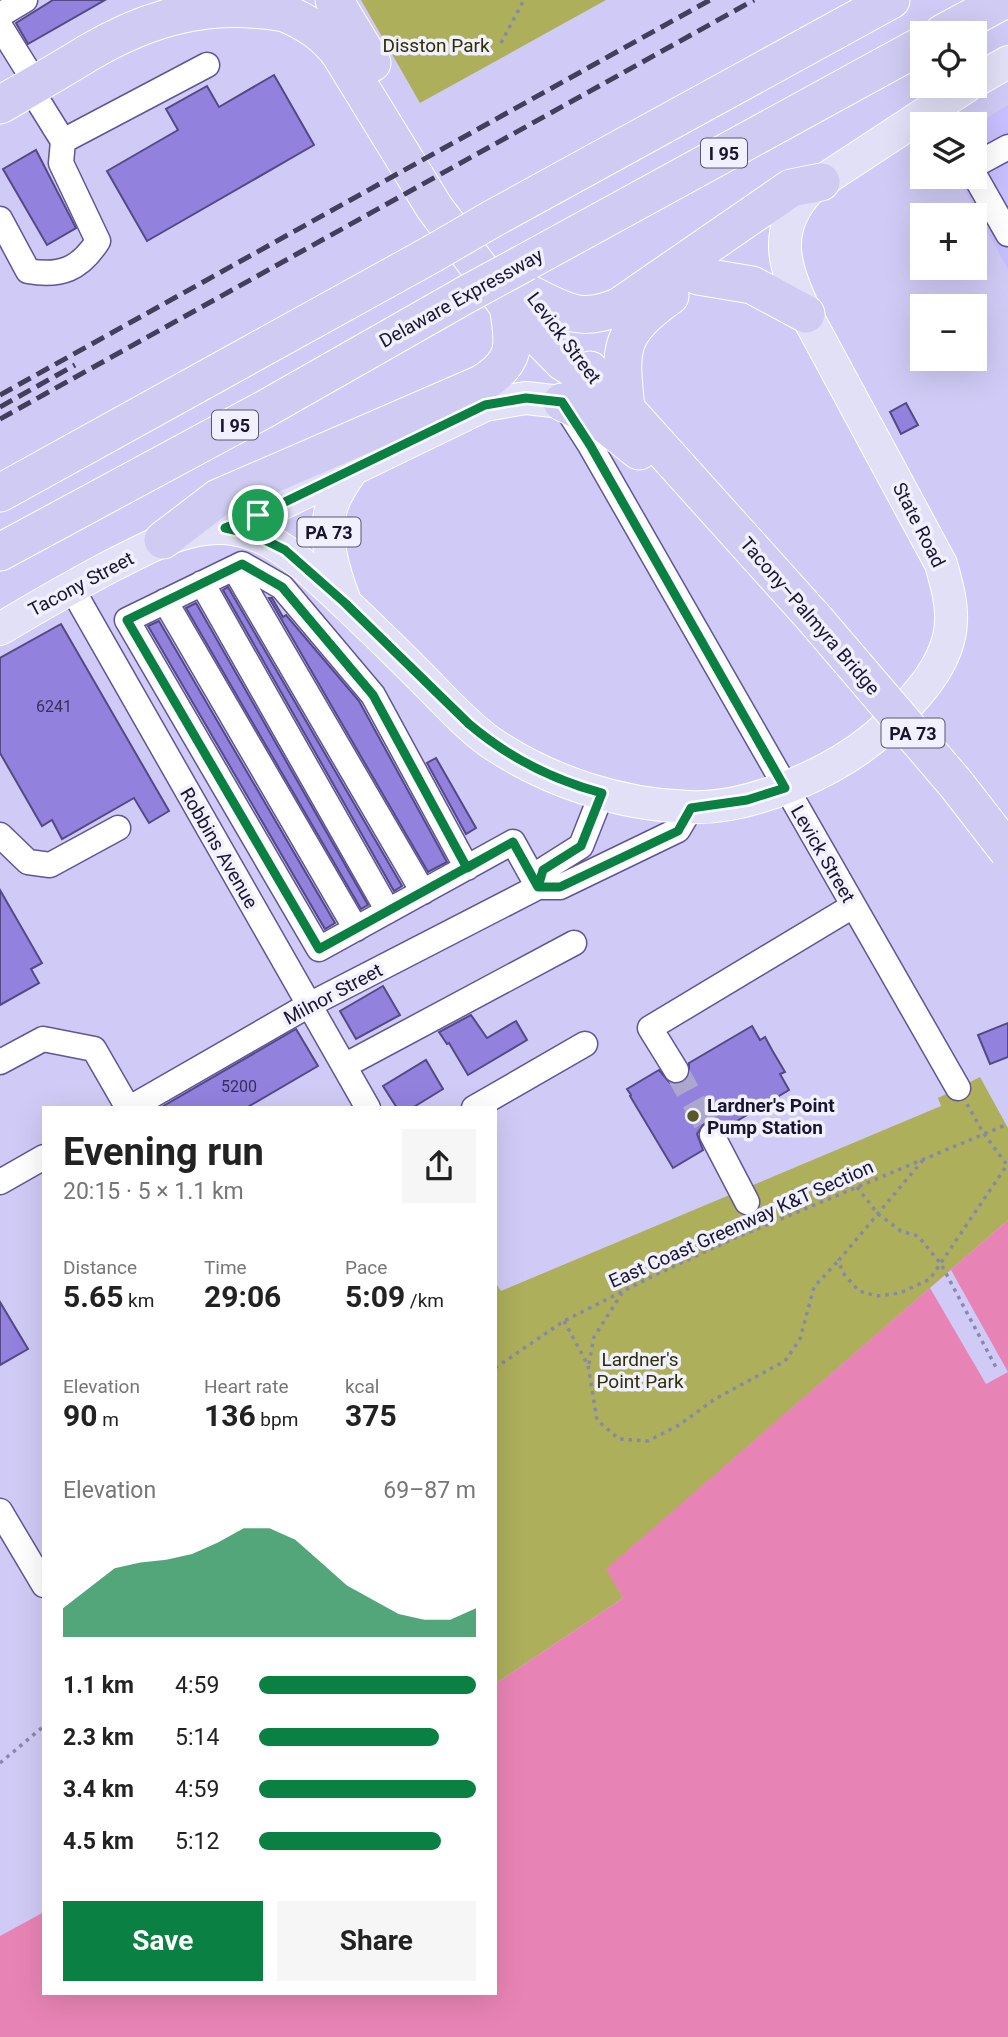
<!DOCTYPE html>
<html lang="en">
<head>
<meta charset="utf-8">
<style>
  body { margin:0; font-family:Roboto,sans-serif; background:#f6f6f6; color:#222; height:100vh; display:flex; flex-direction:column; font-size:26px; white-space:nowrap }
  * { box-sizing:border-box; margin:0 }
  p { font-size:23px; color:#767676 }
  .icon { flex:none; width:38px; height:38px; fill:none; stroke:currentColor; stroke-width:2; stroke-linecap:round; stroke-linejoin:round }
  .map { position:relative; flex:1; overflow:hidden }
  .side { position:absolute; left:42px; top:1106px; width:455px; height:889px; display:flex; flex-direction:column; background:#fff; border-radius:0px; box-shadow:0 7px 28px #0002 }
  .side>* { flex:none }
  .controls { position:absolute; left:910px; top:21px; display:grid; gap:14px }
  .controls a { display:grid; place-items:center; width:77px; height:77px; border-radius:0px; background:#fff; box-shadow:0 7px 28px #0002; font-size:35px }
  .pin { position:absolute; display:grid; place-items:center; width:60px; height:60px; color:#fff; margin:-30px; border:4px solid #fff; border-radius:50%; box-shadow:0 2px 7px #0007 }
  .round { display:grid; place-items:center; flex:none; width:74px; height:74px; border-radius:0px; background:#f6f6f6 }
  .overview { display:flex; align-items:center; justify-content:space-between; height:119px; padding:0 21px }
  h1 { font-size:38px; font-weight:700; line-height:52px }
  .metrics { display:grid; grid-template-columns:repeat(3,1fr); gap:10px; height:119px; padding:7px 21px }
  .metrics div { display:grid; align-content:center }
  .metrics b { font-size:30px; font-weight:700 }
  .metrics small { font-size:19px; font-weight:400 }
  .metrics p { font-size:19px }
  .chart { height:196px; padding:14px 21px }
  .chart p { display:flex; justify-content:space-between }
  .chart svg { width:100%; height:126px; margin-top:7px; fill:#0b8043; opacity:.7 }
  .button { display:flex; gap:14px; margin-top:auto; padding:14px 21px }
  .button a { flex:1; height:80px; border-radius:0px; background:#0b8043; color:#fff; font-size:28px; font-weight:700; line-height:80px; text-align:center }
  .button a+a { background:#f6f6f6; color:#222 }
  ul { padding:0 21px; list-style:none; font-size:23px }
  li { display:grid; grid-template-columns:112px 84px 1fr; align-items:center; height:52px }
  li i { height:18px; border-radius:9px; background:#0b8043 }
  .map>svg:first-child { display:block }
  .built { fill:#c7bffe }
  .green { fill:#adaf5b }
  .water { fill:#e884b5 }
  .pier { fill:#d0cbf6 }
  .building { fill:#9282de; stroke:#544987; stroke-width:2 }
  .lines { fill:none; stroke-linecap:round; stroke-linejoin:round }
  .minor-tunnel { stroke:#aca7ce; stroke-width:24; stroke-dasharray:24 12; stroke-linecap:butt }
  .minor-casing { stroke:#605595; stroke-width:27 }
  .major-casing { stroke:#fff; stroke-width:34 }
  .highway-casing { stroke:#fff; stroke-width:39 }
  .path { stroke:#8b86ab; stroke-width:3.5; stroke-dasharray:3.5 5; stroke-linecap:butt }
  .minor { stroke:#fff; stroke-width:24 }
  .major { stroke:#e2e0f7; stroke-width:32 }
  .highway { stroke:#cfcbf2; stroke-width:37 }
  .rail { stroke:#433e5c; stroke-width:5; stroke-dasharray:14 7; stroke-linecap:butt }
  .highway-bridge-casing { stroke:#fff; stroke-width:39; stroke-linecap:butt }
  .highway-bridge { stroke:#cfcbf2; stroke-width:37 }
  .route-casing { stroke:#fff; stroke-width:14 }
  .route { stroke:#0b8043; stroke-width:9 }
  .poi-dot { fill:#585926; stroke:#f1f0ff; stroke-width:2.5 }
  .labels { text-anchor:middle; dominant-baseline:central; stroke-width:7; stroke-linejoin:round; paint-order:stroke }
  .number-label { font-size:16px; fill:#38305b }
  .shield { fill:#f1f0ff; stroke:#5a576d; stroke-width:2 }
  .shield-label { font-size:18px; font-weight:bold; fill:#1a152f }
  .park-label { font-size:19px; fill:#2f2f00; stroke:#f1f0ff }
  .street-label { font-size:19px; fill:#1a152f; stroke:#f1f0ff }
  .poi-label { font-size:19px; font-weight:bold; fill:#1a152f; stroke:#f1f0ff; text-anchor:start }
</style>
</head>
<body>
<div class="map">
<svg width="1008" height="2037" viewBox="0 0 1008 2037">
  <rect width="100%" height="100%" fill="#d0cbf6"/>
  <!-- built -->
  <path class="built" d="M 1008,105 L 1008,269 L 957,177 L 975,177 L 975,125 Z"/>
  <!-- green -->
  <path class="green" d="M 361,0 L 606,0 L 420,103 Z
    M 980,1077 L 1008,1128 L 1008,1220 L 607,1569 L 623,1598 L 495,1684 L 495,1282 L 501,1291 L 941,1106 L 938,1098 Z"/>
  <!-- water -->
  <path class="water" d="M 1008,1220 L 1008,2037 L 0,2037 L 0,1936 L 44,1912 L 44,1993 L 495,1993 L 495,1684 L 623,1598 L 606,1569 Z"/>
  <!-- pier -->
  <path class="pier" d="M 951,1270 L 1008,1372 L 986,1384 L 930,1288 Z"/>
  <!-- building -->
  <path class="building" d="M 53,0 L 105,0 L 28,44 L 16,23 Z
    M 274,75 L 314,145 L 147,241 L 107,171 L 178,130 L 166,109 L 207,86 L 219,107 Z
    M 36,150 L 76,228 L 47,245 L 3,169 Z
    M 906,403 L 918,425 L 901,434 L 890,412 Z
    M 228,587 L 402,886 L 394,891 L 223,590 Z
    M 269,598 L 272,598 L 283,617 L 286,615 L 359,701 L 447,862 L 428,872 Z
    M 196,603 L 368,905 L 361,909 L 186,608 Z
    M 159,621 L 335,923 L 325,929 L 148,626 Z
    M 61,624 L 169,811 L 149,823 L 134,798 L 62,839 L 52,820 L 42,826 L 0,753 L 0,658 Z
    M 436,758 L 476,828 L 466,834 L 427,763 Z
    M 0,890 L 42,963 L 31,969 L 39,983 L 0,1005 Z
    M 383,986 L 400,1015 L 356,1039 L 340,1011 Z
    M 471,1015 L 487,1038 L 516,1021 L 527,1040 L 468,1075 L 449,1043 L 447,1044 L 439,1032 Z
    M 1008,1023 L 1008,1057 L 990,1064 L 978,1035 Z
    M 752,1026 L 760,1040 L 765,1037 L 772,1050 L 785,1072 L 780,1074 L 789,1090 L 725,1128 L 713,1120 L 705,1122 L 697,1134 L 703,1150 L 673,1168 L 630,1096 L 631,1095 L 627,1089 L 659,1070 L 670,1083 L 683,1083 L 689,1076 L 689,1063 Z
    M 296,1029 L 318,1066 L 246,1108 L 160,1108 Z
    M 426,1060 L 443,1089 L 412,1108 L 397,1108 L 383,1086 Z
    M 0,1302 L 28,1349 L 0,1365 Z"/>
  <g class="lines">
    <!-- minor-tunnel -->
    <path class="minor-tunnel" d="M 676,1070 L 712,1135"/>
    <!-- minor casing -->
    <g class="minor-casing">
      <path id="minor" d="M 0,15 L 25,0
        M 0,26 L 36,84
        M 63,141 L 207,65
        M 975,165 L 1008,147
        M 975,176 L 1008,234
        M 0,219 L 28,271 C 61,277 80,269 98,241 L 61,163 L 63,141 L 30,88
        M 565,406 L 590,445 L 958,1088
        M 234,568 L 423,892
        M 202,583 L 388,911
        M 71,587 L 368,1108
        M 165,601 L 356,929
        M 0,835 L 28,862 L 50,865 L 118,828
        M 467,868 L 373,695 L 282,587 L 242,564 L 127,620 L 319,949 L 513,842 L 538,887
        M 538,887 L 543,870 L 581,846 L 602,793
        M 0,1062 L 43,1039 L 94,1049 L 128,1108
        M 344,1066 L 574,943
        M 676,1070 L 650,1028 L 853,906
        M 130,1108 L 309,1005 L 538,887 L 560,887 L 678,830 L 691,808
        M 474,1108 L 585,1044
        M 712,1135 L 747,1202
        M 0,1182 L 44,1157
        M 0,1511 L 44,1585"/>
    </g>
    <!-- major casing -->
    <g class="major-casing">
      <path id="major" d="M 975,81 L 1008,62
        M 225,528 L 258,515 L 485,405 L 526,398 L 562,402
        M 344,599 C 334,572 323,538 331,509 C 335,493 346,479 355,466
        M 0,629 C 37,607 75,585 113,565 C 148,548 184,526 224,528 C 257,530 282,547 306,567 C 345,602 383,639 421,677 C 443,699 465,724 490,742 C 547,781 620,805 689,807 C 752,810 841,770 886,727 C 915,699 950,663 951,621 C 952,602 946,582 941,564 L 806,314 C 785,269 770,230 810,189 L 967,86"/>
    </g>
    <!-- highway casing -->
    <g class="highway-casing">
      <path id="highway" d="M 334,0 L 372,63
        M 943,33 L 1004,0
        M 0,105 C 29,88 59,71 88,53 C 151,16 211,0 285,13 C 308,23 325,34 340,54 L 434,207 L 508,306 L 563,362 L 604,388
        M 492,219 L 891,0
        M 526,262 L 922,45
        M 698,276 L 752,285 L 806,314
        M 532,295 C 565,312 583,323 620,306 L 791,188 L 821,182
        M 590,370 L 604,388 L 626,409 L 814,618
        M 562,402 L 601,421 L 639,451
        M 626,409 C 620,348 617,334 670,296
        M 0,493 L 432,254
        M 163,540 L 218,498 L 481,384 C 517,362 515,345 508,306
        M 0,552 L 265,409 L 467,294"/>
    </g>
    <!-- path -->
    <path class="path" d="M 501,43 L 524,0
      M 923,1160 L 839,1260 L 842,1272 L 859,1291 L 877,1296 L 900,1293 L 930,1279 L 1007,1165 L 984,1134 L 967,1104
      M 857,1187 L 878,1214 L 901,1231 L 918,1236 L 941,1264 L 998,1371
      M 564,1321 L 588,1365 L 597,1420 L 619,1439 L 648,1441 L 679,1425 L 715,1399 L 785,1361 L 800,1339 L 814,1287 L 839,1260
      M 589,1364 L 594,1337 L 622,1293
      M 495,1368 L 564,1321 L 653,1276 L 733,1239 L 1008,1124
      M 0,1763 L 44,1726"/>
    <!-- minor -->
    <use href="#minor" class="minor"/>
    <!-- major -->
    <use href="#major" class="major"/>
    <!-- highway -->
    <use href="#highway" class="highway"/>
    <!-- rail -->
    <path class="rail" d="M 0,395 L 710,0
      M 0,407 L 75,365
      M 0,419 L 754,0"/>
    <!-- highway-bridge casing -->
    <g class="highway-bridge-casing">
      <path id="highway-bridge" d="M 432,254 L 492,219
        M 467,294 L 526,262
        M 814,618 L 956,784 L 1008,851"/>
    </g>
    <!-- highway-bridge -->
    <use href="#highway-bridge" class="highway-bridge"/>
  </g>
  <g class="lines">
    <!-- route casing -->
    <g class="route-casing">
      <path id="route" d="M 258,515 L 225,528 L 253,534 L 285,550 L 345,603 L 469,724 C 508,757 553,780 602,793 L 581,846 L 543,870 L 538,887 L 513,842 L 319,949 L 127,620 L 242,564 L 282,587 L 373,695 L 467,868 L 513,842 L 538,887 L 560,887 L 678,831 L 691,808 L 747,800 L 785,788 L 590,445 L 562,402 L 526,398 L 485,405 L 258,515"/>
    </g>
    <!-- route -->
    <use href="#route" class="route"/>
  </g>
  <!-- markers -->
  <circle class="poi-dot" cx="693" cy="1116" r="7"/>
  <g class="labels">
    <!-- number labels -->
    <g class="number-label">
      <text x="54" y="706">6241</text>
      <text x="239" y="1086">5200</text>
    </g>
    <!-- shield labels -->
    <g class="shield">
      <rect x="701" y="138.5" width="46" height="29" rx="5"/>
      <rect x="212" y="410.5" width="46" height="29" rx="5"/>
      <rect x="297.5" y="517.5" width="63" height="29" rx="5"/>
      <rect x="881.5" y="718.5" width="63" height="29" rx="5"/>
    </g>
    <g class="shield-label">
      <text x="724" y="153">I 95</text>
      <text x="235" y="425">I 95</text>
      <text x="329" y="532">PA 73</text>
      <text x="913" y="733">PA 73</text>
    </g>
    <!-- park labels -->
    <g class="park-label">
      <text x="436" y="45">Disston Park</text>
      <text x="640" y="1359">Lardner's<tspan x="640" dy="22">Point Park</tspan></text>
    </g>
    <!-- street labels -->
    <g class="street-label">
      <text transform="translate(461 298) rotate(-29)">Delaware Expressway</text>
      <text transform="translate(564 338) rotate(53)">Levick Street</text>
      <text transform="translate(919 525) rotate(63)">State Road</text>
      <text transform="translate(81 584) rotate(-28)">Tacony Street</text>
      <text transform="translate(810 616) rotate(49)">Tacony–Palmyra Bridge</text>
      <text transform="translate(219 848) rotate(60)">Robbins Avenue</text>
      <text transform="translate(823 854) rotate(60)">Levick Street</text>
      <text transform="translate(333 994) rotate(-28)">Milnor Street</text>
      <text transform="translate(741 1224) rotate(-24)">East Coast Greenway K&amp;T Section</text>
    </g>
    <!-- poi labels -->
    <g class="poi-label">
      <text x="707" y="1105">Lardner's Point<tspan x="707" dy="22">Pump Station</tspan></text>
    </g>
  </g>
</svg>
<div class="controls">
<a><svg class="icon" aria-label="locate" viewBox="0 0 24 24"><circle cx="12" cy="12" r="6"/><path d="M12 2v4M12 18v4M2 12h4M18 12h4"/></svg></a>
<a><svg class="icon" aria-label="layers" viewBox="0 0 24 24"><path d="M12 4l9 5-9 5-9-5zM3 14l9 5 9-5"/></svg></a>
<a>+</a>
<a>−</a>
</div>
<div class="pin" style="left:258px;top:515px;background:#1e9e55"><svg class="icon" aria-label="arrive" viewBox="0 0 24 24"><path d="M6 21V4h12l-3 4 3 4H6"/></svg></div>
<section class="side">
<div class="overview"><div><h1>Evening run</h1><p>20:15 · 5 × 1.1 km</p></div><a class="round"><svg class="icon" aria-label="share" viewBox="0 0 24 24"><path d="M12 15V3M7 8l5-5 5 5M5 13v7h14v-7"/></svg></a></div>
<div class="metrics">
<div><p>Distance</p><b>5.65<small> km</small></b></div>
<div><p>Time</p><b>29:06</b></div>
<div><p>Pace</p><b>5:09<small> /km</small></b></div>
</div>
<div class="metrics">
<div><p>Elevation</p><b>90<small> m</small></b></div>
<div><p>Heart rate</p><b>136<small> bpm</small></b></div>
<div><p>kcal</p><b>375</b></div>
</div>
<div class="chart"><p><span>Elevation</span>69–87 m</p>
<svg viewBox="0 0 160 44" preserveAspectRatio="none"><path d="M0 44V34L10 27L20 20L30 18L40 17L50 15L60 11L70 6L80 6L90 10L100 18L110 26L120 31L130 36L140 38L150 38L160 34V44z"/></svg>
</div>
<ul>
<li><b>1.1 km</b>4:59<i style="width:100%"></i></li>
<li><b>2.3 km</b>5:14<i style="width:83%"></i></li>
<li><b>3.4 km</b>4:59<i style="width:100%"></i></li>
<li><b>4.5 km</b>5:12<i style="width:84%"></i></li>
</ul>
<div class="button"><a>Save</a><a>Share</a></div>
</section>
</div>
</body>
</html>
